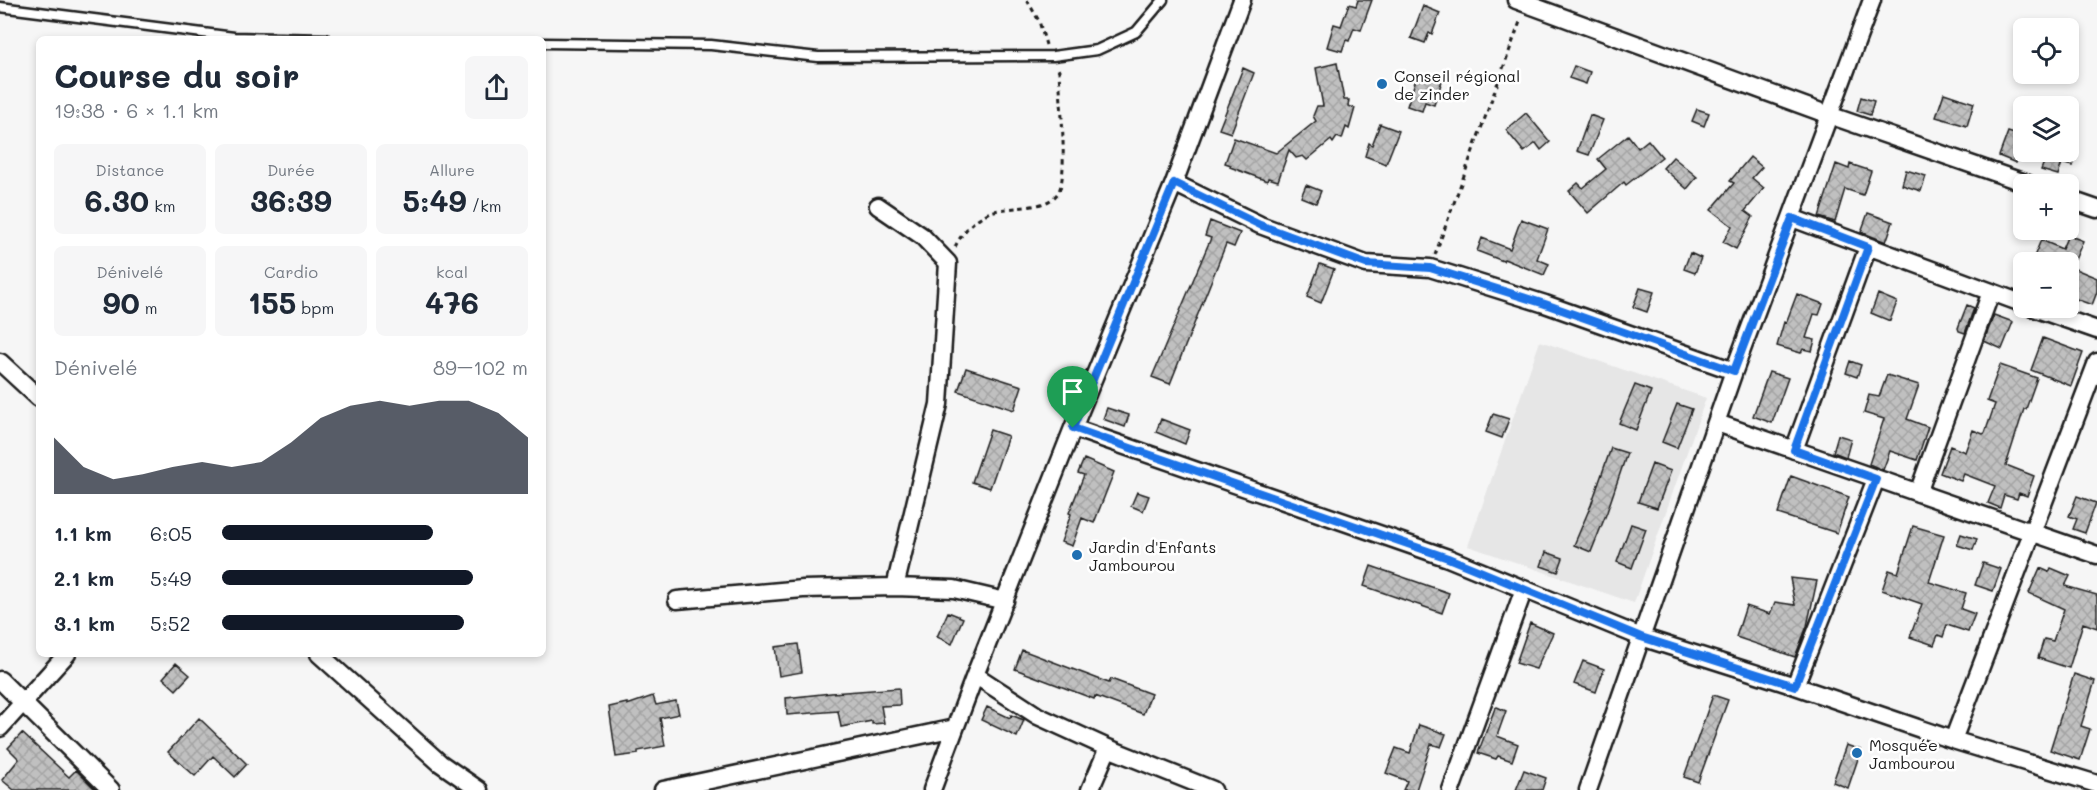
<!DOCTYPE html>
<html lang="fr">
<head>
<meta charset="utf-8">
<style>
  body { margin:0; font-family:Mali,sans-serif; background:#f6f6f7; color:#1f2937; height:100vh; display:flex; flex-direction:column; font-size:22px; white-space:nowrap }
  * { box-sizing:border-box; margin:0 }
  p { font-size:20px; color:#747a83 }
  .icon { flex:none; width:33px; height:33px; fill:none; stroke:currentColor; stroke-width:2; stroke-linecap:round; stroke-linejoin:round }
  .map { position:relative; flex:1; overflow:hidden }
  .sheet { position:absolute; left:36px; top:36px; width:510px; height:621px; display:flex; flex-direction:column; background:#fff; border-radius:9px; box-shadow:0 3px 9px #0003 }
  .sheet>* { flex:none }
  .tools { position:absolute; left:2013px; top:18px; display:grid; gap:12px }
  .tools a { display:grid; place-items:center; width:66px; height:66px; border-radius:9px; background:#fff; box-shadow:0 3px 9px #0003; font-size:30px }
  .pin { position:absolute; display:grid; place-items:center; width:51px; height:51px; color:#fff; margin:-62px -26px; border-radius:50% 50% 50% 0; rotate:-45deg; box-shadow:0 0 6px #0007 }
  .pin .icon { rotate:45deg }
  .round { display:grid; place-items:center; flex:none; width:63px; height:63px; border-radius:9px; background:#f6f6f7 }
  .headline { display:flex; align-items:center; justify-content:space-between; height:102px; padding:0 18px }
  h1 { font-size:33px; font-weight:800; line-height:45px }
  .metrics { display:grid; grid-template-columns:repeat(3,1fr); gap:9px; height:102px; padding:6px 18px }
  .metrics div { display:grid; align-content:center; border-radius:9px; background:#f6f6f7; text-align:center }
  .metrics b { font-size:30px; font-weight:800 }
  .metrics small { font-size:16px; font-weight:400 }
  .metrics p { font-size:16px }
  .chart { height:168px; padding:12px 18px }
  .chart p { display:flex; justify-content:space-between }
  .chart svg { width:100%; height:108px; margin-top:6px; fill:#111827; opacity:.7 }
  ul { padding:0 18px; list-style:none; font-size:20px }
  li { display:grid; grid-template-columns:96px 72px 1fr; align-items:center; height:45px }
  li i { height:15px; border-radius:8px; background:#111827 }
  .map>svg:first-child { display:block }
  .built { fill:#e6e6e6 }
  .building { fill:url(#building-cross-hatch); stroke:#1c1c1c; stroke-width:1.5 }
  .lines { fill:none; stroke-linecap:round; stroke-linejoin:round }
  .lane-casing { stroke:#1c1c1c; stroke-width:13 }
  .street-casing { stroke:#1c1c1c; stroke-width:21 }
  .path { stroke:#1c1c1c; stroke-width:3; stroke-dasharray:4.5 4.5; stroke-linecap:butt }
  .lane { stroke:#fff; stroke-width:8 }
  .street { stroke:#fff; stroke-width:16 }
  .route-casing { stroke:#fff; stroke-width:12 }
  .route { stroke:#1a73e8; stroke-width:8 }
  .poi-dot { fill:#1f6fb2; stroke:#fff; stroke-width:2 }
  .labels { text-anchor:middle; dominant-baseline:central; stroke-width:5; stroke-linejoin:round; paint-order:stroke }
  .poi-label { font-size:16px; fill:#1c1c1c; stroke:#fff; text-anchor:start }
</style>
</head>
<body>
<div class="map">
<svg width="2097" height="790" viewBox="0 0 2097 790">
  <defs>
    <pattern id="building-cross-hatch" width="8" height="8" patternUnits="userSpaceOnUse" patternTransform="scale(1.5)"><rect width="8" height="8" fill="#c0c0c0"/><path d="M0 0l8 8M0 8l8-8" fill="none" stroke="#a4a4a4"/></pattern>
  </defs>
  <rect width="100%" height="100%" fill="#f6f6f6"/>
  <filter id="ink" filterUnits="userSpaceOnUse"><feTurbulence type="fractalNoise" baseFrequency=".0167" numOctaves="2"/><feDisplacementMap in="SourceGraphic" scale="12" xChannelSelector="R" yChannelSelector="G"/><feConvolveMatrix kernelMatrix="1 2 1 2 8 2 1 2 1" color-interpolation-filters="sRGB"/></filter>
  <g filter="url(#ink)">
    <!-- built -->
    <path class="built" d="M 1540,341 L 1706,398 L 1634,603 L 1468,546 Z"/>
    <!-- building -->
    <path class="building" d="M 1358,0 L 1372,0 L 1361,30 L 1354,28 L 1349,41 L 1346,40 L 1342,51 L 1327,47 L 1334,24 L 1341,26 L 1349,4 L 1356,6 Z
      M 1423,6 L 1440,13 L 1432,34 L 1429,33 L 1425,43 L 1411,38 Z
      M 1337,63 L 1344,100 L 1349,100 L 1348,106 L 1355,108 L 1349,129 L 1346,127 L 1342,139 L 1337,137 L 1333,143 L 1331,140 L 1307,160 L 1303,156 L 1296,158 L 1289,150 L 1278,181 L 1268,178 L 1267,181 L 1230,167 L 1231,165 L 1225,163 L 1234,138 L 1276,153 L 1316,121 L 1313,116 L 1317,106 L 1323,106 L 1316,68 Z
      M 1574,66 L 1590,72 L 1586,84 L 1569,78 Z
      M 1243,68 L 1254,73 L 1231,133 L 1219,129 Z
      M 1418,73 L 1442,81 L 1434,105 L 1425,102 L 1422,111 L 1407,106 Z
      M 1944,93 L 1974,103 L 1967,126 L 1936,117 Z
      M 1861,97 L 1874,101 L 1870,115 L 1857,111 Z
      M 1697,109 L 1709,113 L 1704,126 L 1692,121 Z
      M 1526,113 L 1550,142 L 1541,150 L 1536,143 L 1524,152 L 1506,130 Z
      M 1590,115 L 1603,120 L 1589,155 L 1577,151 Z
      M 1380,124 L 1399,131 L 1386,164 L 1365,156 L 1369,143 L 1372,145 Z
      M 2008,132 L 2024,137 L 2024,143 L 2016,163 L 1999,156 Z
      M 1628,135 L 1638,148 L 1648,140 L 1662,157 L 1626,185 L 1624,182 L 1588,213 L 1569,191 L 1578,183 L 1583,188 L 1606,169 L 1598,159 Z
      M 2035,152 L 2077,152 L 2072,166 L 2062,163 L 2058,175 L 2041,170 L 2046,157 L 2034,153 Z
      M 1673,157 L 1697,177 L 1687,189 L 1663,168 Z
      M 1750,157 L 1762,167 L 1752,178 L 1764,188 L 1745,211 L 1753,217 L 1736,249 L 1723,242 L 1732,226 L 1711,210 L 1734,183 L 1730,181 Z
      M 1836,164 L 1849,169 L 1850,164 L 1871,171 L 1863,195 L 1845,189 L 1835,222 L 1819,217 Z
      M 1906,170 L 1926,176 L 1921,191 L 1902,185 Z
      M 1306,185 L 1321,191 L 1316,203 L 1301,197 Z
      M 1868,213 L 1893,222 L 1886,242 L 1861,232 Z
      M 1521,219 L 1548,229 L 1537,259 L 1549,264 L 1544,275 L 1504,259 L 1503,261 L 1477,251 L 1482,238 L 1510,249 Z
      M 1210,221 L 1240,233 L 1234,247 L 1226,244 L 1170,384 L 1152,377 L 1211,238 L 1205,236 Z
      M 2068,235 L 2083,241 L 2074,262 L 2042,262 L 2033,259 L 2041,240 L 2062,249 Z
      M 1690,253 L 1701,258 L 1695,273 L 1684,269 Z
      M 1320,264 L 1334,269 L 1321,303 L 1307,297 Z
      M 2068,266 L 2097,278 L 2097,292 L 2092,305 L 2068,296 Z
      M 1640,288 L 1654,292 L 1647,312 L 1633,307 Z
      M 1797,294 L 1823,304 L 1819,315 L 1814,314 L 1806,338 L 1815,340 L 1812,351 L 1803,349 L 1801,353 L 1777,346 L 1784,322 L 1786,323 Z
      M 1878,294 L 1897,302 L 1890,321 L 1871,313 Z
      M 1967,305 L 1974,308 L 1965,333 L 1959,331 L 1958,328 Z
      M 1994,315 L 2013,322 L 2002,349 L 1984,341 Z
      M 2043,338 L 2083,353 L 2071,386 L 2031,370 Z
      M 1850,361 L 1861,365 L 1857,377 L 1846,373 Z
      M 2000,365 L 2037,378 L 2026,409 L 2024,409 L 2006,465 L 2034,476 L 2027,496 L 2019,493 L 2017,499 L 2004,495 L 2000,508 L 1988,503 L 1995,486 L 1964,474 L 1961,481 L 1940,473 L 1950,446 L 1965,452 L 1973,430 L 1983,434 L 1985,433 L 1995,404 L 1987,401 Z
      M 966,368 L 1022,386 L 1014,410 L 958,391 Z
      M 1769,372 L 1788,378 L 1772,423 L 1753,416 Z
      M 1887,375 L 1919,385 L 1907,419 L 1928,427 L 1917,460 L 1890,451 L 1883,470 L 1869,464 L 1884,419 L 1864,413 L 1869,395 L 1879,397 Z
      M 1635,385 L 1651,391 L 1636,430 L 1619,423 Z
      M 1677,404 L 1692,409 L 1677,448 L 1662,442 Z
      M 1107,408 L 1129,415 L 1125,427 L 1103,419 Z
      M 1493,414 L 1509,419 L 1502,438 L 1486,432 Z
      M 1161,419 L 1190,430 L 1185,444 L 1156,432 Z
      M 990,430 L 1008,436 L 990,488 L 972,482 Z
      M 1838,435 L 1851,439 L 1846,457 L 1833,452 Z
      M 1611,448 L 1627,453 L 1607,512 L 1591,552 L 1574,545 L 1591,505 Z
      M 1084,459 L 1114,472 L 1094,523 L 1082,518 L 1072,546 L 1061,542 L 1071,514 L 1069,513 L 1084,475 L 1078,473 Z
      M 1652,464 L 1671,471 L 1657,508 L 1638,502 Z
      M 1791,476 L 1849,497 L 1837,533 L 1778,514 Z
      M 1137,492 L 1149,496 L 1143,511 L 1131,506 Z
      M 2077,496 L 2096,503 L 2085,533 L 2073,529 L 2077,519 L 2069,516 Z
      M 1631,524 L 1646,529 L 1632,568 L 1617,562 Z
      M 1913,526 L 1944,535 L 1929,582 L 1966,593 L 1961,609 L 1975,614 L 1968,632 L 1947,625 L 1943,637 L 1938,635 L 1934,645 L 1910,637 L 1922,604 L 1882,590 L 1889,570 L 1898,573 Z
      M 1961,534 L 1977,539 L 1973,550 L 1957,545 Z
      M 1546,552 L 1563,558 L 1558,572 L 1541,566 Z
      M 1983,563 L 2001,569 L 1993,591 L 1975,585 Z
      M 1371,566 L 1449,593 L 1442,613 L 1364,586 Z
      M 2040,568 L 2049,572 L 2051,568 L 2070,576 L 2065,586 L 2097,595 L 2097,628 L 2083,623 L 2069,668 L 2038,658 L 2044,639 L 2053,641 L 2064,609 L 2029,593 Z
      M 1790,578 L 1817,581 L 1807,626 L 1795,657 L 1736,637 L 1746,606 L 1770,614 L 1775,602 L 1795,605 Z
      M 948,612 L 963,618 L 952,644 L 937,637 Z
      M 1530,623 L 1553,633 L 1536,669 L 1516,663 Z
      M 798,644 L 802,672 L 779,676 L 775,647 Z
      M 1022,650 L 1109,683 L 1111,679 L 1151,694 L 1143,714 L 1095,696 L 1094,699 L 1015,669 Z
      M 1583,661 L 1604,669 L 1596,692 L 1574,684 Z
      M 176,663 L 190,675 L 176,690 L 163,678 Z
      M 2074,674 L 2095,681 L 2081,726 L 2090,729 L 2080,760 L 2050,750 Z
      M 899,688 L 900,705 L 881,706 L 884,723 L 872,724 L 872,721 L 841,727 L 838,711 L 787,715 L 786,698 L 831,693 Z
      M 1713,695 L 1728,700 L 1698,782 L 1684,777 Z
      M 653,696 L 656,705 L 676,701 L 679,714 L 660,718 L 665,746 L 638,751 L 638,754 L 616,757 L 609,707 L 627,703 L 627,705 Z
      M 987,707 L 1010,718 L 1011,715 L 1024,720 L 1017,737 L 981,720 Z
      M 1497,707 L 1506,711 L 1497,736 L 1518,744 L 1512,761 L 1498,756 L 1496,759 L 1478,753 L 1495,708 Z
      M 199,718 L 247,764 L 235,777 L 213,756 L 195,776 L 168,752 Z
      M 1419,725 L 1446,734 L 1441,747 L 1431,744 L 1416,790 L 1403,790 L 1407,781 L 1386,773 L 1396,748 L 1410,753 Z
      M 22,733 L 69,777 L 76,770 L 96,790 L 14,790 L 2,780 L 19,759 L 8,748 Z
      M 1846,745 L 1861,750 L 1848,788 L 1833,782 Z
      M 1524,770 L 1546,778 L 1542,790 L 1516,790 Z"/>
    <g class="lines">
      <!-- lane casing -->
      <g class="lane-casing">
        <path id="lane" d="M 0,7 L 234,37 L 326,39
          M 543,43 L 711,45 L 818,57 L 1053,56 L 1097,50 L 1136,32 L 1163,0"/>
      </g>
      <!-- street casing -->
      <g class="street-casing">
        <path id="street" d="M 1516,0 L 1829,115 L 2028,184
          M 1174,183 L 1260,225 L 1366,264 L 1430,268 L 1545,304 L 1734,371
          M 2068,199 L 2097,209
          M 878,206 L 922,236 L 948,263 L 939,404 L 895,587
          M 1792,218 L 2024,304
          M 2034,308 L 2097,330
          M 0,362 L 39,398
          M 1717,423 L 2097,555
          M 1073,428 L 1448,558 L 1641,637 L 1795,686 L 1953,740 L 2097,784
          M 1794,450 L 1868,247
          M 1918,493 L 1991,292
          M 677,600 L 803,589 L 895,587 L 954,589 L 1005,601
          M 319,654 L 440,763 L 479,790
          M 975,675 L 1038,716 L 1108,748 L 1213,790
          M 0,680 L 111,790
          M 1795,686 L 1876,479
          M 0,728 L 67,654
          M 1953,740 L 2097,362
          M 663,790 L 955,728
          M 932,790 L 975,675 L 1073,428 L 1174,183 L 1242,0
          M 1090,790 L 1108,748
          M 1451,790 L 1524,589
          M 1588,790 L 1734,371 L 1872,0"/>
      </g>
      <!-- path -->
      <path class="path" d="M 1027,0 L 1039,21 L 1046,45
        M 955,247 C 961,234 972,221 986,214 C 1005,204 1048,213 1059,191 C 1068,172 1060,96 1059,71 L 1057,67
        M 1435,255 L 1521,19"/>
      <!-- lane -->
      <use href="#lane" class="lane"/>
      <!-- street -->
      <use href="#street" class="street"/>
    </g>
  </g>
  <g class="lines" filter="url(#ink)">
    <!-- route casing -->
    <g class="route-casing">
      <path id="route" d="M 1174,183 L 1260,225 L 1366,264 L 1430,268 L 1545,304 L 1734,371 L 1792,218 L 1868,247 L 1794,450 L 1876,479 L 1795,686 L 1641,637 L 1448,558 L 1073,428 Z"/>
    </g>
    <!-- route -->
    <use href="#route" class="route"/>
  </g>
  <!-- markers -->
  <g class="poi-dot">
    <circle cx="1382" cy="84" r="6"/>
    <circle cx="1077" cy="555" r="6"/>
    <circle cx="1857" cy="753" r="6"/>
  </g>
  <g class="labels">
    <!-- poi labels -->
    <g class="poi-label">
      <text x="1394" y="75">Conseil régional<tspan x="1394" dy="18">de zinder</tspan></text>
      <text x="1089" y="546">Jardin d'Enfants<tspan x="1089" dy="18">Jambourou</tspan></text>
      <text x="1869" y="744">Mosquée<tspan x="1869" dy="18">Jambourou</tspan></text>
    </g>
  </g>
</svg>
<div class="tools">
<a><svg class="icon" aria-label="locate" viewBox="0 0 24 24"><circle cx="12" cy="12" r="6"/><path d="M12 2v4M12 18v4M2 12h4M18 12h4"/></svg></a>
<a><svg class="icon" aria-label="layers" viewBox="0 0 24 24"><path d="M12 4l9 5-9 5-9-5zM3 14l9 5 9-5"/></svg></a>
<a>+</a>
<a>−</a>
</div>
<div class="pin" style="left:1073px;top:428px;background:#1e9e55"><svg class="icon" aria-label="arrive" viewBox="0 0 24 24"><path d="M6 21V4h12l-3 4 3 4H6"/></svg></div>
<section class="sheet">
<div class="headline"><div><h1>Course du soir</h1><p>19:38 · 6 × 1.1 km</p></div><a class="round"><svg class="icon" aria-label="share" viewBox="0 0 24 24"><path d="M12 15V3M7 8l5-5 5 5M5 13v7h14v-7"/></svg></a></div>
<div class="metrics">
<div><p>Distance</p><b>6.30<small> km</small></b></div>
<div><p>Durée</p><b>36:39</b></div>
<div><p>Allure</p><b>5:49<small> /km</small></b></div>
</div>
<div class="metrics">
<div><p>Dénivelé</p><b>90<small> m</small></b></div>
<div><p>Cardio</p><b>155<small> bpm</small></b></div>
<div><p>kcal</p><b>476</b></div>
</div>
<div class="chart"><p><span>Dénivelé</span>89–102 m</p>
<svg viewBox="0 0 160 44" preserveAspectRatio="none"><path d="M0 44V21L10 33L20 38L30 36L40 33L50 31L60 33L70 31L80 23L90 13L100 8L110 6L120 8L130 6L140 6L150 11L160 21V44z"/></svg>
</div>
<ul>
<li><b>1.1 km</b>6:05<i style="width:69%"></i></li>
<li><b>2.1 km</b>5:49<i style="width:82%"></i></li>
<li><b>3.1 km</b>5:52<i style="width:79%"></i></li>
</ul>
</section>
</div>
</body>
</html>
